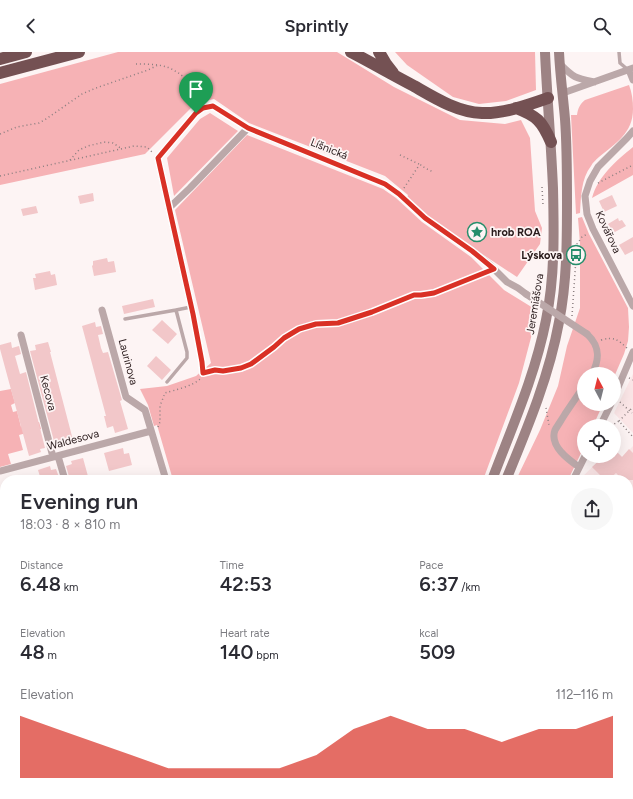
<!DOCTYPE html>
<html lang="en">
<head>
<meta charset="utf-8">
<style>
  body { margin:0; font-family:Figtree,sans-serif; background:#f7f7f7; color:#2b2b33; height:100vh; display:flex; flex-direction:column; font-size:15px; white-space:nowrap }
  * { box-sizing:border-box; margin:0 }
  p { font-size:13px; color:#7c7c81 }
  .icon { flex:none; width:22px; height:22px; fill:none; stroke:currentColor; stroke-width:2; stroke-linecap:round; stroke-linejoin:round }
  .map { position:relative; flex:1; overflow:hidden }
  .side { position:absolute; left:0px; top:423px; width:633px; height:324px; display:flex; flex-direction:column; background:#fff; border-radius:16px 16px 0 0; box-shadow:0 4px 16px #0002 }
  .side>* { flex:none }
  .needle { width:26px; rotate:353deg }
  .tools { position:absolute; left:577px; top:315px; display:grid; gap:8px }
  .tools a { display:grid; place-items:center; width:44px; height:44px; border-radius:50%; background:#fff; box-shadow:0 4px 16px #0002; font-size:20px }
  .pin { position:absolute; display:grid; place-items:center; width:34px; height:34px; color:#fff; margin:-41px -17px; border-radius:50% 50% 50% 0; rotate:-45deg; box-shadow:0 0 4px #0007 }
  .pin .icon { rotate:45deg }
  .round { display:grid; place-items:center; flex:none; width:42px; height:42px; border-radius:21px; background:#f7f7f7 }
  .headline { display:flex; align-items:center; justify-content:space-between; height:68px; padding:0 20px }
  h1 { font-size:22px; font-weight:600; line-height:30px }
  .metrics { display:grid; grid-template-columns:repeat(3,1fr); gap:6px; height:68px; padding:4px 20px }
  .metrics div { display:grid; align-content:center }
  .metrics b { font-size:20px; font-weight:600 }
  .metrics small { font-size:11px; font-weight:400 }
  .metrics p { font-size:11px }
  .chart { height:112px; padding:8px 20px }
  .chart p { display:flex; justify-content:space-between }
  .chart svg { width:100%; height:72px; margin-top:4px; fill:#d93025; opacity:.7 }
  header { display:flex; justify-content:space-between; align-items:center; height:52px; padding:0 20px; background:#fff; font-size:18px; font-weight:600 }
  .map>svg:first-child { display:block }
  .built { fill:#fbe6e7 }
  .green { fill:#f6b2b5 }
  .building { fill:#f2c7c9 }
  .lines { fill:none; stroke-linecap:round; stroke-linejoin:round }
  .path { stroke:#8b7f80; stroke-width:1.5; stroke-dasharray:1 3; stroke-linecap:butt }
  .lane { stroke:#bba8a9; stroke-width:3.5 }
  .street { stroke:#bba8a9; stroke-width:7 }
  .secondary { stroke:#9d8384; stroke-width:10 }
  .highway { stroke:#745153; stroke-width:12 }
  .street-bridge { stroke:#bba8a9; stroke-width:7 }
  .route-casing { stroke:#fff; stroke-width:8 }
  .route { stroke:#d93025; stroke-width:5 }
  .labels { text-anchor:middle; dominant-baseline:central; stroke-width:3.5; stroke-linejoin:round; paint-order:stroke }
  .street-label { font-size:11px; fill:#291a1b; stroke:#fdf4f4 }
  .poi-label { font-size:11px; font-weight:bold; fill:#291a1b; stroke:#fdf4f4; text-anchor:start }
</style>
</head>
<body>
<header><svg class="icon" aria-label="back" viewBox="0 0 24 24"><path d="M15 5l-7 7 7 7"/></svg>Sprintly<svg class="icon" aria-label="search" viewBox="0 0 24 24"><circle cx="10" cy="10" r="6"/><path d="M15 15l6 6"/></svg></header>
<div class="map">
<svg width="633" height="747" viewBox="0 0 633 747">
  <rect width="100%" height="100%" fill="#fdf4f4"/>
  <!-- built -->
  <path class="built" d="M 633,322 L 633,381 L 614,361 Z
    M 633,394 L 633,472 L 628,473 L 628,428 L 581,428 L 583,424 L 604,404 L 614,404 L 614,397 L 622,405 Z
    M 225,742 L 426,742 L 427,747 L 226,747 Z
    M 525,742 L 577,742 L 578,747 L 526,747 Z"/>
  <!-- green -->
  <path class="green" d="M 118,0 L 337,0 L 394,35 L 460,68 L 505,72 L 521,68 L 530,86 L 535,159 L 542,176 L 540,192 L 517,225 L 432,169 L 407,146 L 408,143 L 385,124 L 249,71 L 214,47 L 196,51 L 145,102 L 0,133 L 0,32 Z
    M 395,0 L 535,0 L 536,38 L 506,49 L 479,52 L 453,45 L 407,13 Z
    M 629,33 C 632,41 633,48 633,57 C 633,81 616,91 599,105 C 596,108 593,110 591,114 C 581,127 581,145 580,161 L 576,162 L 571,63 L 577,63 C 578,56 580,52 585,48 Z
    M 210,61 L 238,79 L 174,144 L 167,106 L 200,67 Z
    M 247,83 L 383,137 L 396,146 L 422,170 L 471,205 L 504,238 L 538,259 L 519,331 L 483,428 L 173,428 L 157,373 L 154,374 L 148,353 L 140,337 L 167,334 L 196,324 L 211,311 L 175,158 Z
    M 633,95 L 633,123 L 592,146 C 598,124 616,109 633,95 Z
    M 582,165 L 589,182 L 628,256 L 629,275 L 628,289 L 624,302 L 614,325 L 614,322 L 584,322 L 584,352 L 603,352 L 593,374 L 584,374 L 584,395 L 568,428 L 516,428 L 540,378 L 558,334 L 567,294 L 580,256 L 580,191 L 578,166 Z
    M 11,337 L 15,351 L 11,353 L 13,360 L 17,359 L 21,375 L 39,370 L 41,377 L 19,383 L 23,398 L 8,402 L 11,412 L 0,415 L 0,339 Z
    M 5,494 L 5,542 L 0,543 L 0,495 Z
    M 633,565 L 633,600 L 628,601 L 628,569 L 631,568 Z
    M 154,742 L 163,742 L 163,743 L 168,742 L 197,742 L 197,743 L 206,742 L 209,747 L 136,747 Z
    M 434,742 L 473,742 L 474,747 L 419,747 L 421,746 Z"/>
  <!-- building -->
  <path class="building" d="M 93,141 L 94,149 L 80,152 L 78,144 Z
    M 612,143 L 617,154 L 604,160 L 599,149 Z
    M 36,154 L 38,161 L 23,164 L 21,157 Z
    M 618,166 L 619,169 L 622,168 L 626,174 L 613,181 L 608,172 Z
    M 633,185 L 633,199 L 625,203 L 619,193 Z
    M 107,206 L 108,210 L 114,209 L 116,220 L 94,224 L 92,214 L 93,213 L 93,209 Z
    M 50,219 L 51,223 L 55,222 L 57,233 L 35,238 L 33,226 L 36,226 L 35,222 Z
    M 153,247 L 155,255 L 124,262 L 122,254 Z
    M 162,268 L 177,282 L 168,292 L 152,278 Z
    M 95,270 L 96,275 L 101,274 L 103,282 L 98,283 L 101,296 L 103,301 L 108,300 L 122,348 L 120,349 L 128,377 L 115,381 L 113,374 L 107,376 L 104,364 L 106,364 L 82,274 Z
    M 11,290 L 12,296 L 19,294 L 21,302 L 15,304 L 20,322 L 26,320 L 45,396 L 40,397 L 41,400 L 29,404 L 0,297 L 0,293 Z
    M 48,290 L 51,300 L 50,300 L 74,392 L 62,395 L 61,391 L 55,393 L 30,299 L 36,298 L 35,293 Z
    M 156,304 L 171,318 L 162,328 L 147,314 Z
    M 123,396 L 124,402 L 129,401 L 132,413 L 109,419 L 104,401 Z
    M 614,397 L 622,405 L 629,397 L 633,401 L 633,428 L 623,428 L 616,421 L 608,428 L 598,428 L 602,425 L 592,415 L 604,404 L 614,404 Z
    M 83,406 L 89,428 L 70,428 L 66,414 L 72,412 L 71,409 Z
    M 50,414 L 51,418 L 56,417 L 60,428 L 41,428 L 38,418 Z"/>
  <g class="lines">
    <!-- path -->
    <path class="path" d="M 136,12 C 146,12 157,12 167,15 C 181,20 198,37 208,48
      M 0,82 L 17,75 L 39,71 L 46,67 L 82,42 L 96,36 L 148,18 L 158,13
      M 400,103 L 421,113
      M 70,108 L 79,98 L 88,94 L 104,90 L 113,91 L 122,97
      M 0,124 L 134,94 L 147,95 L 152,100
      M 598,131 L 633,113
      M 542,135 L 543,153
      M 404,136 L 418,115 L 421,113 L 425,116 L 433,120
      M 572,264 L 577,192 L 582,185 L 587,182
      M 601,288 C 614,284 618,288 627,296
      M 203,321 L 215,318 L 223,319 L 241,316 L 251,312 L 274,295 L 284,286 L 299,277 L 316,272 L 338,271 L 372,260 L 414,243 L 421,243 L 434,241 L 487,220
      M 629,326 L 633,328
      M 620,350 L 632,361
      M 546,356 L 549,373
      M 619,369 L 633,355
      M 611,374 L 619,369 L 633,385
      M 158,375 L 160,370 L 160,354 L 165,341 C 175,338 193,334 200,327 C 207,319 196,279 194,268
      M 628,537 L 633,536
      M 631,558 L 633,560
      M 628,569 L 633,563
      M 628,593 L 633,590
      M 3,597 L 5,604
      M 0,598 L 5,597
      M 628,603 L 633,601
      M 0,627 L 5,625
      M 628,655 L 633,653
      M 628,671 L 633,674
      M 631,690 L 633,697
      M 628,691 L 633,690
      M 0,703 L 5,706
      M 227,742 L 228,747
      M 255,742 L 256,747
      M 311,742 L 312,747
      M 330,742 L 332,747
      M 357,742 L 358,747
      M 384,742 L 386,747
      M 410,742 L 411,747
      M 585,742 L 587,747
      M 199,747 L 210,742
      M 236,747 L 236,745 L 247,742
      M 389,747 L 409,742"/>
    <!-- lane -->
    <path class="lane" d="M 619,0 L 620,11 L 627,17
      M 125,267 L 176,258 L 191,255
      M 167,330 L 187,306 L 187,300 L 176,258"/>
    <!-- street -->
    <path class="street" d="M 560,12 C 574,26 575,26 594,30
      M 629,18 L 633,28
      M 563,41 L 633,16
      M 633,79 L 627,86 L 598,115 L 590,129 L 585,144 L 587,162 L 593,177 L 633,254
      M 169,156 L 190,136 L 248,76
      M 102,258 L 126,345 L 145,358 L 166,428
      M 193,262 L 158,106 L 196,61 L 203,56 L 213,54 L 248,76 L 385,132 L 399,142 L 425,166 L 472,199 L 489,212 L 507,230 L 518,236 L 526,242
      M 587,282 C 600,294 600,307 592,322
      M 21,283 L 53,405
      M 614,345 L 633,300
      M 600,374 L 611,352
      M 58,404 L 65,428
      M 579,415 C 569,408 549,394 555,378 C 558,373 562,367 565,362 C 571,353 578,343 584,334
      M 0,419 L 151,379
      M 573,428 L 585,404
      M 628,478 L 633,477
      M 628,499 L 633,498
      M 0,549 L 5,548
      M 628,643 L 633,642
      M 62,742 L 63,747"/>
    <!-- secondary -->
    <path class="secondary" d="M 492,428 C 512,375 535,324 546,268 C 555,225 554,180 553,136 C 551,90 547,45 545,0
      M 506,428 C 527,377 549,325 559,270 C 567,230 567,189 567,149 C 567,121 567,94 565,67 C 563,44 560,22 559,0
      M 491,742 L 493,747
      M 504,742 L 506,747"/>
    <!-- highway -->
    <path class="highway" d="M 351,0 C 372,11 393,23 414,34 C 435,46 457,60 482,61 C 503,62 528,53 548,46
      M 379,0 L 386,12 L 393,21
      M 0,7 L 26,0
      M 0,21 L 79,0
      M 516,56 C 537,64 542,69 551,90"/>
    <!-- street-bridge -->
    <path class="street-bridge" d="M 526,242 L 587,282"/>
  </g>
  <g class="lines">
    <!-- route casing -->
    <g class="route-casing">
      <path id="route" d="M 213,54 L 248,76 L 385,132 L 399,142 L 425,166 L 472,199 L 494,217 L 434,241 L 421,243 L 414,243 L 372,260 L 338,271 L 316,272 L 299,277 L 284,286 L 274,295 L 251,312 L 241,316 L 223,319 L 215,318 L 203,321 L 202,310 L 193,262 L 158,106 L 196,61 L 203,56 Z"/>
    </g>
    <!-- route -->
    <use href="#route" class="route"/>
  </g>
  <!-- icons -->
  <defs>
    <g id="sight-ring" transform="scale(1)"><circle r="9.5" fill="#fdf4f4" stroke="#268e6b" stroke-width="1.5"/><path d="M0-6L1.8-2.2L6-1.7L2.9 1.2L3.7 5.4L0 3.3L-3.7 5.4L-2.9 1.2L-6-1.7L-1.8-2.2Z" fill="#268e6b"/></g>
    <g id="bus-ring" transform="scale(1)"><circle r="9.5" fill="#fdf4f4" stroke="#268e6b" stroke-width="1.5"/><path d="M-5-6H5V4H4V6H2V4H-2V6H-4V4H-5ZM-3.5-4V0h7V-4ZM-3.5 1.2v1.5H-2V1.2ZM2 1.2v1.5H3.5V1.2Z" fill="#268e6b"/></g>
  </defs>
  <g fill-rule="evenodd">
    <use href="#sight-ring" x="477" y="180"/>
    <use href="#bus-ring" x="576" y="203"/>
  </g>
  <g class="labels">
    <!-- street labels -->
    <g class="street-label">
      <text transform="translate(329 97) rotate(22)">Líšnická</text>
      <text transform="translate(608 180) rotate(65)">Kovářova</text>
      <text transform="translate(535 252) rotate(-81)">Jeremiášova</text>
      <text transform="translate(128 310) rotate(75)">Laurinova</text>
      <text transform="translate(48 341) rotate(75)">Kecova</text>
      <text transform="translate(73 388) rotate(-15)">Waldesova</text>
    </g>
    <!-- poi labels -->
    <g class="poi-label">
      <text x="491" y="180">hrob ROA</text>
      <text x="562" y="203" text-anchor="end">Lýskova</text>
    </g>
  </g>
</svg>
<div class="tools">
<a><svg class="needle" viewBox="-14 -14 28 28"><path d="M0-13l5 13h-10z" fill="#e53935"/><path d="M0 13l5-13h-10z" fill="#7c7c81"/></svg></a>
<a><svg class="icon" aria-label="locate" viewBox="0 0 24 24"><circle cx="12" cy="12" r="6"/><path d="M12 2v4M12 18v4M2 12h4M18 12h4"/></svg></a>
</div>
<div class="pin" style="left:196px;top:61px;background:#1e9e55"><svg class="icon" aria-label="arrive" viewBox="0 0 24 24"><path d="M6 21V4h12l-3 4 3 4H6"/></svg></div>
<section class="side">
<div class="headline"><div><h1>Evening run</h1><p>18:03 · 8 × 810 m</p></div><a class="round"><svg class="icon" aria-label="share" viewBox="0 0 24 24"><path d="M12 15V3M7 8l5-5 5 5M5 13v7h14v-7"/></svg></a></div>
<div class="metrics">
<div><p>Distance</p><b>6.48<small> km</small></b></div>
<div><p>Time</p><b>42:53</b></div>
<div><p>Pace</p><b>6:37<small> /km</small></b></div>
</div>
<div class="metrics">
<div><p>Elevation</p><b>48<small> m</small></b></div>
<div><p>Heart rate</p><b>140<small> bpm</small></b></div>
<div><p>kcal</p><b>509</b></div>
</div>
<div class="chart"><p><span>Elevation</span>112–116 m</p>
<svg viewBox="0 0 160 44" preserveAspectRatio="none"><path d="M0 44V6L10 14L20 22L30 30L40 38L50 38L60 38L70 38L80 30L90 14L100 6L110 14L120 14L130 22L140 14L150 14L160 6V44z"/></svg>
</div>
</section>
</div>
</body>
</html>
